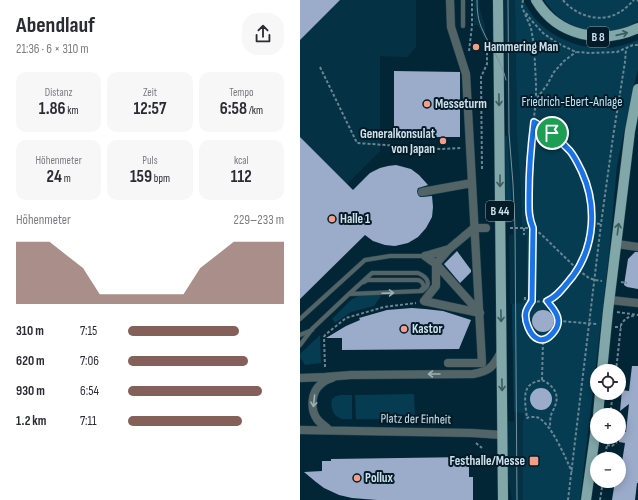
<!DOCTYPE html>
<html lang="de">
<head>
<meta charset="utf-8">
<style>
  body { margin:0; font-family:"Sofia Sans Condensed",sans-serif; background:#f7f7f7; color:#2b2b33; height:100vh; display:flex; flex-direction:column; font-size:15px; white-space:nowrap }
  * { box-sizing:border-box; margin:0 }
  p { font-size:13px; color:#7c7c81 }
  .icon { flex:none; width:22px; height:22px; fill:none; stroke:currentColor; stroke-width:2; stroke-linecap:round; stroke-linejoin:round }
  .map { position:relative; flex:1; overflow:hidden }
  .panel { display:flex; flex-direction:column; background:#fff; width:300px }
  .panel>* { flex:none }
  .controls { position:absolute; left:290px; top:364px; display:grid; gap:8px }
  .controls a { display:grid; place-items:center; width:36px; height:36px; border-radius:50%; background:#fff; box-shadow:0 2px 10px #0003; font-size:20px }
  .pin { position:absolute; display:grid; place-items:center; width:34px; height:34px; color:#fff; margin:-17px; border:2px solid #fff; border-radius:50%; box-shadow:0 1px 4px #0007 }
  .round { display:grid; place-items:center; flex:none; width:42px; height:42px; border-radius:16px; background:#f7f7f7 }
  .head { display:flex; align-items:center; justify-content:space-between; height:68px; padding:0 16px }
  h1 { font-size:22px; font-weight:700; line-height:30px }
  .stats { display:grid; grid-template-columns:repeat(3,1fr); gap:6px; height:68px; padding:4px 16px }
  .stats div { display:grid; align-content:center; border-radius:10px; background:#f7f7f7; text-align:center }
  .stats b { font-size:17px; font-weight:700 }
  .stats small { font-size:11px; font-weight:400 }
  .stats p { font-size:11px }
  .chart { height:112px; padding:8px 16px }
  .chart p { display:flex; justify-content:space-between }
  .chart svg { width:100%; height:72px; margin-top:4px; fill:#855f59; opacity:.7 }
  ul { padding:0 16px; list-style:none; font-size:13px }
  li { display:grid; grid-template-columns:64px 48px 1fr; align-items:center; height:30px }
  li i { height:10px; border-radius:5px; background:#855f59 }
  main { display:flex; flex:1; min-height:0 }
  .map>svg:first-child { display:block }
  .built { fill:#043244 }
  .green { fill:#053c52 }
  .building { fill:#9babca }
  .lines { fill:none; stroke-linecap:round; stroke-linejoin:round }
  .lane-casing { stroke:#244453; stroke-width:5 }
  .street-casing { stroke:#244453; stroke-width:9 }
  .primary-casing { stroke:#244453; stroke-width:11 }
  .path { stroke:#6a8592; stroke-width:2; stroke-dasharray:3 2; stroke-linecap:butt }
  .lane { stroke:#526465; stroke-width:4 }
  .street { stroke:#526465; stroke-width:8 }
  .primary { stroke:#81a7a8; stroke-width:10 }
  .tram { stroke:#76909d; stroke-width:1 }
  .oneway { stroke:#3c5b62 }
  .oneway2 { stroke:#9db0b6 }
  .route-casing { stroke:#fff; stroke-width:8 }
  .route { stroke:#1a73e8; stroke-width:5 }
  .poi-dot { fill:#f49e88; stroke:#031c28; stroke-width:1.5 }
  .labels { text-anchor:middle; dominant-baseline:central; stroke-width:4; stroke-linejoin:round; paint-order:stroke }
  .shield { fill:#031c28; stroke:#92a7b1; stroke-width:1 }
  .shield-label { font-size:12px; font-weight:bold; fill:#cfe2ec }
  .poi-label { font-size:13px; font-weight:bold; fill:#cfe2ec; stroke:#031c28; text-anchor:start }
  .park-label { font-size:13px; fill:#bfe5f9; stroke:#031c28 }
  .street-label { font-size:13px; fill:#cfe2ec; stroke:#031c28 }
</style>
</head>
<body>
<main>
<section class="panel">
<div class="head"><div><h1>Abendlauf</h1><p>21:36 · 6 × 310 m</p></div><a class="round"><svg class="icon" aria-label="share" viewBox="0 0 24 24"><path d="M12 15V3M7 8l5-5 5 5M5 13v7h14v-7"/></svg></a></div>
<div class="stats">
<div><p>Distanz</p><b>1.86<small> km</small></b></div>
<div><p>Zeit</p><b>12:57</b></div>
<div><p>Tempo</p><b>6:58<small> /km</small></b></div>
</div>
<div class="stats">
<div><p>Höhenmeter</p><b>24<small> m</small></b></div>
<div><p>Puls</p><b>159<small> bpm</small></b></div>
<div><p>kcal</p><b>112</b></div>
</div>
<div class="chart"><p><span>Höhenmeter</span>229–233 m</p>
<svg viewBox="0 0 160 44" preserveAspectRatio="none"><path d="M0 44V6L10 6L20 6L30 14L40 22L50 38L60 38L70 38L80 38L90 38L100 38L110 22L120 14L130 6L140 6L150 6L160 6V44z"/></svg>
</div>
<ul>
<li><b>310 m</b>7:15<i style="width:71%"></i></li>
<li><b>620 m</b>7:06<i style="width:77%"></i></li>
<li><b>930 m</b>6:54<i style="width:86%"></i></li>
<li><b>1.2 km</b>7:11<i style="width:73%"></i></li>
</ul>
</section>
<div class="map">
<svg width="338" height="500" viewBox="0 0 338 500">
  <rect width="100%" height="100%" fill="#032636"/>
  <!-- built -->
  <path class="built" d="M 0,0 L 116,0 L 116,47 L 107,57 L 80,56 L 80,151 L 47,184 L 53,190 L 65,177 L 73,170 L 80,168 L 88,166 L 102,166 L 115,172 L 125,181 L 132,194 L 133,207 L 132,217 L 126,228 L 121,235 L 114,240 L 108,243 L 95,246 L 85,245 L 73,241 L 65,234 L 0,300 Z
    M 174,0 L 179,0 L 179,6 L 185,26 L 186,43 L 178,25 L 174,25 Z
    M 204,0 L 215,0 L 217,140 L 221,192 L 222,235 L 227,235 L 227,297 L 223,297 L 224,413 L 223,422 L 223,500 L 212,500 L 208,479 L 208,421 L 214,422 L 212,304 L 210,304 L 209,235 L 213,234 L 211,192 L 207,138 Z"/>
  <!-- green -->
  <path class="green" d="M 215,0 L 223,0 C 226,5 229,11 233,16 C 250,37 278,49 305,48 C 316,48 327,44 338,40 L 338,69 L 331,98 L 317,165 L 309,255 L 280,500 L 223,500 L 223,422 L 224,413 L 214,412 L 212,304 L 223,303 L 223,297 L 227,297 L 227,235 L 222,235 L 221,192 L 217,140 Z
    M 244,0 L 338,0 L 338,21 C 334,23 331,25 327,27 C 307,34 281,32 263,20 C 255,15 250,8 244,0 Z
    M 205,136 L 207,136 L 211,192 L 212,222 L 206,223 Z
    M 77,294 L 81,296 L 74,306 L 51,312 L 35,323 L 32,319 L 52,299 L 61,295 Z
    M 20,335 L 21,363 L 5,365 L 0,357 L 0,354 Z
    M 114,394 L 115,419 L 56,419 L 55,395 Z
    M 41,395 L 52,395 L 52,419 C 49,419 45,419 42,419 C 33,417 30,407 32,399 L 36,396 Z"/>
  <!-- building -->
  <path class="building" d="M 0,0 L 40,0 L 0,40 Z
    M 94,71 L 160,72 L 160,137 L 94,137 Z
    M 0,137 L 53,190 L 70,173 L 80,168 L 88,166 L 96,165 L 111,169 L 119,175 L 128,185 L 118,188 L 117,191 L 118,195 L 120,197 L 123,197 L 132,196 L 133,207 L 132,217 L 126,228 L 118,237 L 108,243 L 95,246 L 85,245 L 73,241 L 65,235 L 0,299 Z
    M 157,251 L 171,270 L 171,272 L 160,283 L 144,264 Z
    M 335,252 L 338,252 L 338,289 L 327,287 L 324,285 L 328,259 Z
    M 112,308 L 125,309 L 143,311 L 171,320 L 159,349 L 42,350 L 42,338 L 26,338 L 46,326 L 60,320 L 59,318 L 87,310 Z
    M232 321a11 11 0 1 1 22 0a11 11 0 1 1-22 0Z
    M 332,366 L 338,366 L 338,483 L 337,483 L 335,500 L 312,500 L 315,481 L 319,481 L 319,462 L 322,462 L 325,443 L 319,442 L 319,431 L 326,432 L 329,404 L 320,411 L 322,390 L 329,391 Z
    M230 399a11 11 0 1 1 22 0a11 11 0 1 1-22 0Z
    M 169,457 L 169,477 L 173,477 L 173,500 L 77,500 L 52,498 L 39,495 L 24,488 L 16,482 L 4,472 L 22,471 L 22,461 L 31,461 L 31,459 Z"/>
  <g class="lines">
    <!-- lane casing -->
    <g class="lane-casing">
      <path id="lane" d="M 163,26 L 163,0
        M 64,282 L 67,280 L 118,280 C 122,281 123,283 124,287 L 121,290
        M 0,319 L 65,260 L 90,256 L 125,256
        M 0,335 L 12,330
        M 0,345 L 12,329 L 49,294 L 72,273 L 118,273 C 128,277 132,285 122,291 L 49,294"/>
    </g>
    <!-- street casing -->
    <g class="street-casing">
      <path id="street" d="M 122,192 L 172,183
        M 317,244 L 338,247
        M 149,249 L 136,264 L 136,286 L 124,301 L 180,313
        M 125,256 L 136,264 L 180,313
        M 125,256 L 149,249 L 174,228 L 186,228
        M 310,300 L 338,303
        M 148,363 L 182,363 L 166,74 L 151,27 L 150,0
        M 0,378 L 25,377 L 51,375 L 173,374 C 190,371 193,367 201,352
        M 0,430 L 172,433 L 202,435
        M 29,430 C 25,426 20,423 17,419 C 10,409 11,392 21,384 C 24,381 29,379 32,378"/>
    </g>
    <!-- primary casing -->
    <g class="primary-casing">
      <path id="primary" d="M 198,0 L 203,500
        M 236,0 C 257,36 302,45 338,28
        M 302,371 L 308,311 L 330,131 L 338,89
        M 298,415 L 300,393
        M 286,500 L 297,421"/>
    </g>
    <!-- path -->
    <path class="path" d="M 223,0 L 222,7 L 231,28 L 234,45 L 236,84 L 236,99 L 230,155 L 229,177 L 229,217 L 233,228 L 232,301 C 230,304 227,308 226,312 C 224,323 231,339 243,340 L 242,380 C 238,381 233,382 230,385 C 222,391 226,409 227,418 C 229,417 233,417 236,417 C 250,420 266,459 272,472
      M 263,0 C 276,16 301,24 320,12 C 325,9 330,4 334,0
      M 337,0 L 338,1
      M 226,13 L 231,20 L 243,33 L 257,43 L 276,52 L 291,53 L 317,52 L 333,45 L 338,45
      M 169,51 L 172,26 L 172,0
      M 20,67 L 57,143 L 142,149 L 161,148
      M 237,98 L 247,85 L 254,72 L 264,61 L 276,52
      M 182,169 L 181,77 L 187,64 L 187,53
      M 292,223 L 301,224
      M 210,228 L 233,228 L 242,235 L 277,269 L 289,278 L 295,280 L 302,281
      M 224,228 L 224,235
      M 321,282 L 327,283
      M 225,297 L 225,300 C 232,301 242,303 249,300 C 258,297 265,286 270,278 C 294,249 297,212 284,177 C 281,168 276,158 270,151 C 260,139 248,130 234,122
      M 247,301 L 257,314 L 259,321
      M 317,312 L 338,315
      M 315,327 L 321,327
      M 243,340 C 252,336 256,330 259,321 L 297,324
      M 25,367 L 24,337 L 25,335 L 46,318 L 84,307 L 116,303
      M 316,371 L 321,325 C 325,318 328,317 336,315
      M 242,380 C 253,385 260,394 255,406 C 254,409 252,412 251,415 C 250,419 250,424 250,428
      M 310,415 L 313,393
      M 176,443 L 182,448
      M 307,445 L 312,446 L 317,442
      M 305,459 L 308,437
      M 268,500 L 301,224 L 313,137 L 325,62 L 326,49
      M 300,500 L 303,481"/>
    <!-- lane -->
    <use href="#lane" class="lane"/>
    <!-- street -->
    <use href="#street" class="street"/>
    <!-- primary -->
    <use href="#primary" class="primary"/>
    <!-- tram -->
    <path class="tram" d="M 177,0 C 177,11 178,21 183,31 C 190,47 202,62 206,80
      M 208,0 L 209,133 L 213,184 L 215,228 L 217,500"/>
  </g>
  <!-- one-way arrows -->
  <defs><path id="oneway-shaft" d="M-6 0H5M1.5-3L5.5 0L1.5 3" fill="none" stroke-width="1.6" stroke-linecap="round" stroke-linejoin="round"/></defs>
  <g class="oneway">
    <use href="#oneway-shaft" transform="translate(322 34) rotate(-13)"/>
    <use href="#oneway-shaft" transform="translate(199 100) rotate(89)"/>
    <use href="#oneway-shaft" transform="translate(200 181) rotate(90)"/>
    <use href="#oneway-shaft" transform="translate(318 229) rotate(-83)"/>
    <use href="#oneway-shaft" transform="translate(201 316) rotate(89)"/>
    <use href="#oneway-shaft" transform="translate(202 385) rotate(89)"/>
  </g>
  <g class="oneway2">
    <use href="#oneway-shaft" transform="translate(88 293) rotate(-2)"/>
    <use href="#oneway-shaft" transform="translate(134 374) rotate(180)"/>
    <use href="#oneway-shaft" transform="translate(14 401) rotate(96)"/>
  </g>
  <g class="lines">
    <!-- route casing -->
    <g class="route-casing">
      <path id="route" d="M 234,122 C 248,130 259,139 270,151 C 275,157 278,164 282,172 C 297,205 295,246 273,276 C 266,284 258,297 247,301 C 251,306 258,313 258,320 C 259,328 248,343 238,339 C 230,336 224,320 226,312 C 227,308 230,304 232,301 L 233,228 C 228,215 229,208 229,194 C 229,170 231,146 234,122 Z"/>
    </g>
    <!-- route -->
    <use href="#route" class="route"/>
  </g>
  <!-- markers -->
  <g class="poi-dot">
    <circle cx="176" cy="47" r="4"/>
    <circle cx="127" cy="104" r="4"/>
    <circle cx="143" cy="141" r="4"/>
    <circle cx="32" cy="219" r="4"/>
    <circle cx="104" cy="329" r="4"/>
    <rect x="229" y="456" width="10" height="10" rx="2"/>
    <circle cx="57" cy="478" r="4"/>
  </g>
  <g class="labels">
    <!-- shield labels -->
    <g class="shield">
      <rect x="287" y="27" width="22" height="20" rx="3"/>
      <rect x="186" y="201" width="28" height="20" rx="3"/>
    </g>
    <g class="shield-label">
      <text x="298" y="37">B 8</text>
      <text x="200" y="211">B 44</text>
    </g>
    <!-- poi labels -->
    <g class="poi-label">
      <text x="184" y="47">Hammering Man</text>
      <text x="135" y="104">Messeturm</text>
      <text x="135" y="134" text-anchor="end">Generalkonsulat<tspan x="135" dy="15">von Japan</tspan></text>
      <text x="40" y="219">Halle 1</text>
      <text x="112" y="329">Kastor</text>
      <text x="225" y="461" text-anchor="end">Festhalle/Messe</text>
      <text x="65" y="478">Pollux</text>
    </g>
    <!-- park labels -->
    <g class="park-label">
      <text x="272" y="102">Friedrich-Ebert-Anlage</text>
    </g>
    <!-- street labels -->
    <g class="street-label">
      <text transform="translate(116 419) rotate(1)">Platz der Einheit</text>
    </g>
  </g>
</svg>
<div class="controls">
<a><svg class="icon" aria-label="locate" viewBox="0 0 24 24"><circle cx="12" cy="12" r="6"/><path d="M12 2v4M12 18v4M2 12h4M18 12h4"/></svg></a>
<a>+</a>
<a>−</a>
</div>
<div class="pin" style="left:252px;top:133px;background:#1e9e55"><svg class="icon" aria-label="arrive" viewBox="0 0 24 24"><path d="M6 21V4h12l-3 4 3 4H6"/></svg></div>
</div>
</main>
</body>
</html>
